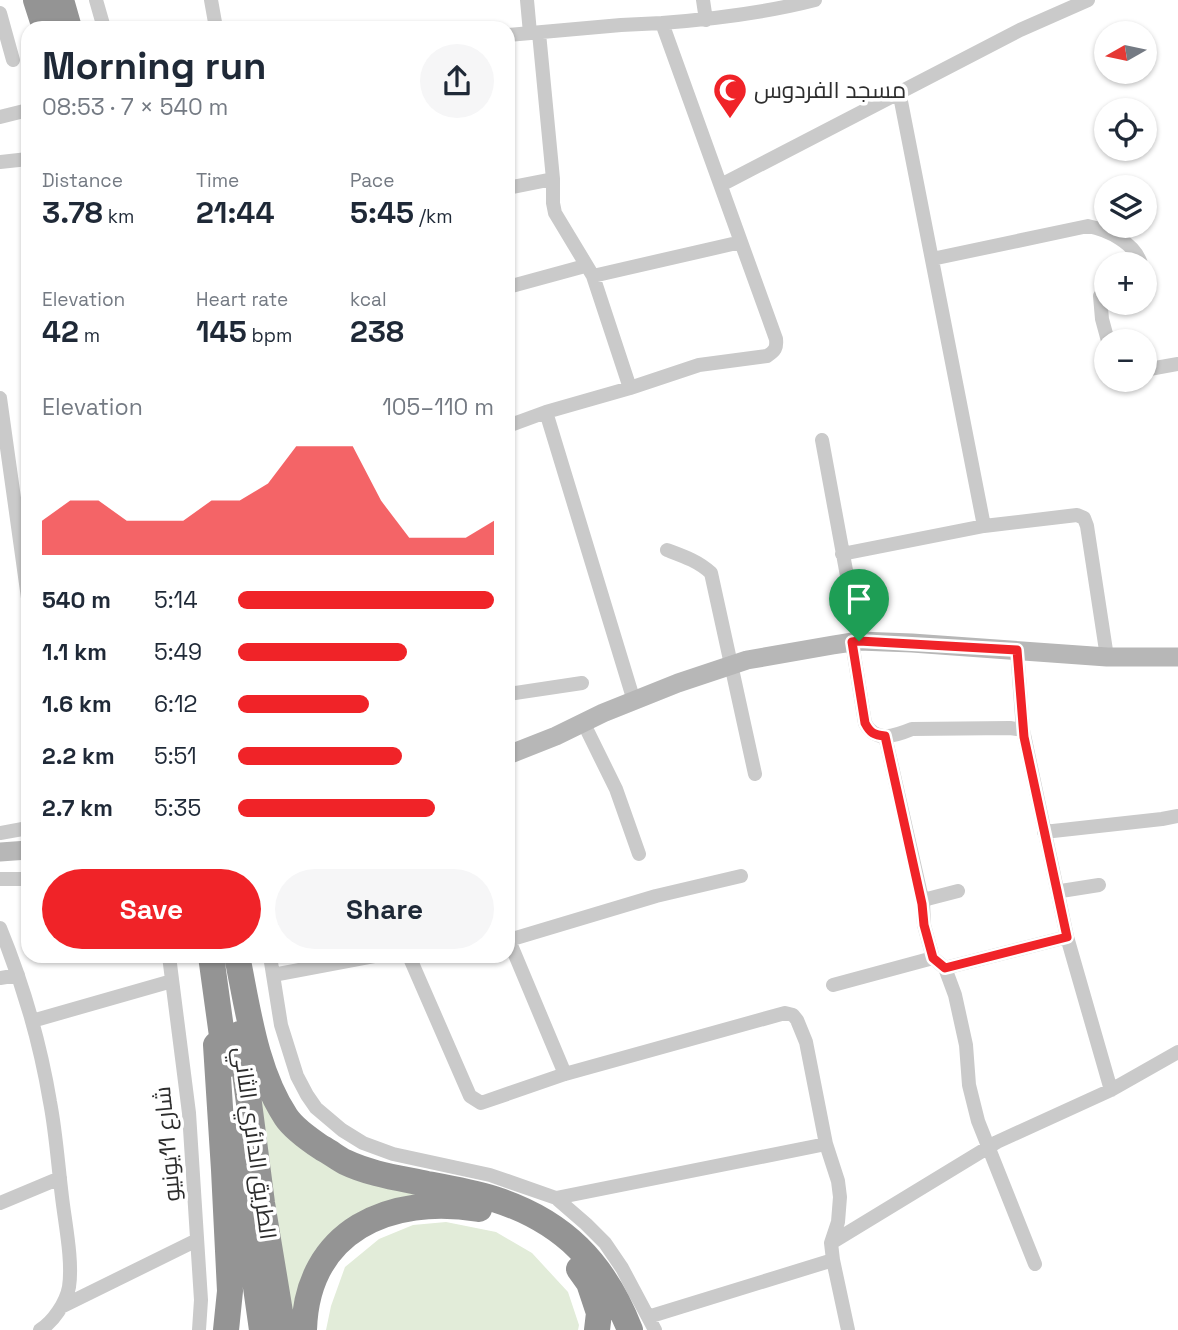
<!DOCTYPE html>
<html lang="en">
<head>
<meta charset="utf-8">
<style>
  body { margin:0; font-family:"Space Grotesk",Cairo,sans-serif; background:#f6f6f7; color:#1f2937; height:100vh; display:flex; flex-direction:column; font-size:26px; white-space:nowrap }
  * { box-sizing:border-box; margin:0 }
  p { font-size:23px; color:#747a83 }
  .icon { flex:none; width:38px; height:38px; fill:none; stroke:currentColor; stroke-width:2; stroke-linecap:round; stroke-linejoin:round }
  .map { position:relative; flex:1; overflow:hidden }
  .side { position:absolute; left:21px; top:21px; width:494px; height:942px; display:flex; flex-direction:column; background:#fff; border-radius:21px; box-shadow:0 2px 5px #0004 }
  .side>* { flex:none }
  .needle { width:46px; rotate:261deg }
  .buttons { position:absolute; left:1094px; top:21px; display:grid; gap:14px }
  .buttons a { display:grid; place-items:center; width:63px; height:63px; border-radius:50%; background:#fff; box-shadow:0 2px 5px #0004; font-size:35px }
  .pin { position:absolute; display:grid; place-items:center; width:60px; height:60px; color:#fff; margin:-72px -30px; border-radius:50% 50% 50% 0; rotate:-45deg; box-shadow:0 0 7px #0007 }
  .pin .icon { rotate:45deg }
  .round { display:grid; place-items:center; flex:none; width:74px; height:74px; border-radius:37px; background:#f6f6f7 }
  .overview { display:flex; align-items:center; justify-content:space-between; height:119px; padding:0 21px }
  h1 { font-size:38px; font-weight:600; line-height:52px }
  .figures { display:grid; grid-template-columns:repeat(3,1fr); gap:10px; height:119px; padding:7px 21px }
  .figures div { display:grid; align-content:center }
  .figures b { font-size:30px; font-weight:600 }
  .figures small { font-size:19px; font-weight:400 }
  .figures p { font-size:19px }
  .chart { height:196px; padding:14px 21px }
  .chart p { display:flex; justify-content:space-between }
  .chart svg { width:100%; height:126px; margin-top:7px; fill:#f02328; opacity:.7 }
  .button { display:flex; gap:14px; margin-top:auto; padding:14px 21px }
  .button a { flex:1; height:80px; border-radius:42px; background:#f02328; color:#fff; font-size:28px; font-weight:600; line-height:80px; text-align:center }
  .button a+a { background:#f6f6f7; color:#1f2937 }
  ul { padding:0 21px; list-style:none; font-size:23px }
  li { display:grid; grid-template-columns:112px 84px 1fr; align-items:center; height:52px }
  li i { height:18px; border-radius:9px; background:#f02328 }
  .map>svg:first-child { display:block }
  .green { fill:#e2ecd9 }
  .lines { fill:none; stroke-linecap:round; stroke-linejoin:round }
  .street { stroke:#cacaca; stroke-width:14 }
  .secondary { stroke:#b7b7b7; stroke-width:19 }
  .highway { stroke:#949494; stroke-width:26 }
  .route-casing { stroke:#fff; stroke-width:14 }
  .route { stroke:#f02328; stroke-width:9 }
  .labels { text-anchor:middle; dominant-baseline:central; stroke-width:7; stroke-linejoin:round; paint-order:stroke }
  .poi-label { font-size:23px; fill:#2d2d2d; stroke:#fff; text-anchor:start }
  .street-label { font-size:23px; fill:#2d2d2d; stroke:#fff }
</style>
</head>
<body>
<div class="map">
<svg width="1178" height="1330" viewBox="0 0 1178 1330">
  <rect width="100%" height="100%" fill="#fff"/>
  <!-- green -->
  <path class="green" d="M 254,1064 L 282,1126 L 428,1190 L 372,1209 L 293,1330 Z
    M 446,1222 L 496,1232 L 532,1253 L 568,1292 L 579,1325 L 578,1330 L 326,1330 L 331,1306 L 345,1267 L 379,1239 L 413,1225 Z"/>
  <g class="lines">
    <!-- street -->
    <path class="street" d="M 96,0 L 104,28
      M 211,0 L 216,28
      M 527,0 L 530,33
      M 703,0 L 706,20
      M 0,13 L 13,60
      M 662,23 C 713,19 765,13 815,0
      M 539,33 L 553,179 L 553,203 L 555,213 L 593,276 L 630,388
      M 508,35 L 621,25 L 662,23 L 776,339 C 777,348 775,351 767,356 L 699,365 L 630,388 L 546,412 L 508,426
      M 899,91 L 984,526
      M 0,117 L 28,110
      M 0,162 L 28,159
      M 721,185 L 1020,30 L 1088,0
      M 508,188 L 553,179
      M 932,259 L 1088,226 C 1108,230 1135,243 1141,264
      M 593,276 L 741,242
      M 508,287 L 585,266
      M 1106,295 L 1100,296 L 1102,319 L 1108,341
      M 1144,370 L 1178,364
      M 0,398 L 28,598
      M 546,412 L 634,701
      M 822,440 L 859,641
      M 667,550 C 683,556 698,561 711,573 L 755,774
      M 842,554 L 984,526 L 1077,515 L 1084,518 L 1087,526 L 1107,657
      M 852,642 L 865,723 C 875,743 895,736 912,729 L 1010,728 L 1023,730 L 1058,894
      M 1017,650 L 1023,730
      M 508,694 L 582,683
      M 583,722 L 616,789 L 639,854
      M 885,736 L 923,903
      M 1044,832 L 1162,819 L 1178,816
      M 0,833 L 28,828
      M 0,879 L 28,879
      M 1099,885 L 1061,891 L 1058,894 L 1067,937 L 1111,1090
      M 958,891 L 927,899 L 923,903 L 924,925 L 933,958 L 945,968 L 955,995 L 966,1045 L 969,1085 L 978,1121 L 1035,1264
      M 0,928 C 23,984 40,1042 50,1102 C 56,1133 58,1165 62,1197 C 65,1223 73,1261 69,1287 C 66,1303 53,1322 40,1330
      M 508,938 L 565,1074
      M 509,940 L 656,896 L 741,876
      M 169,956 L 189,1113 L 201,1300 L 199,1330
      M 270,956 L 281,1025 L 297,1076 L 307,1095 L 316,1108 L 342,1130 L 363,1143 L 393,1154 L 490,1175 L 556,1198 L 586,1224 L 605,1243 L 622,1268 L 655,1330
      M 409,956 L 470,1096 L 481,1103 L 565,1074 L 785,1013 L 793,1015 L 797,1020 L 806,1042 L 826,1144
      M 945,968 L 1067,937
      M 273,975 L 374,956
      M 0,978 L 18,975
      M 833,985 L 933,958
      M 32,1021 L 172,981
      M 556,1198 L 826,1144 L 838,1181 L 840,1197 L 838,1222 L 831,1243 L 833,1260 L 848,1330
      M 0,1203 L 60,1178
      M 831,1243 L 997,1142 L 1111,1090 L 1178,1052
      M 61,1307 L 197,1240
      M 648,1317 L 833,1260"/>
    <!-- secondary -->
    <path class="secondary" d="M 508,755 L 556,736 L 603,713 L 678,683 L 747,660 L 833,645 L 859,641 L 912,643 L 1107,657 L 1178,657
      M 0,852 L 28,850"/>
    <!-- highway -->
    <path class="highway" d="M 36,0 L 45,28
      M 61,0 L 69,28
      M 211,956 L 226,1065
      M 237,956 C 248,1009 255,1070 286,1117 C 294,1129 310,1140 322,1148 C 330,1152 337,1158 345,1162 C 370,1174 399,1178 427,1184 C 449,1188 472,1192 494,1199 C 563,1221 604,1263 630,1330
      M 240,1034 L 262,1203 L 283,1330
      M 216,1045 L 224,1170 L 230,1291 L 226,1330
      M 234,1131 L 262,1330
      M 579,1269 L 589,1283 L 599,1313 L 597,1330
      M 304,1330 C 307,1230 390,1194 479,1209"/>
  </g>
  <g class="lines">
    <!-- route casing -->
    <g class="route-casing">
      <path id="route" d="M 859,641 L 1017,650 L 1024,737 L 1067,937 L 945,968 L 933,958 L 924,925 L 922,904 L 885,736 C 874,735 870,733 865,723 L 852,642 Z"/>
    </g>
    <!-- route -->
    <use href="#route" class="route"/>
  </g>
  <!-- icons -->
  <defs>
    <g id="mosque-pin" transform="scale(1.75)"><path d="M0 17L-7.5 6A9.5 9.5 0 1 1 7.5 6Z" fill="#f02328" stroke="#fff"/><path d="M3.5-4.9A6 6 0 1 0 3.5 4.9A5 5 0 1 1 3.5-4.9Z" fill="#fff"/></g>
  </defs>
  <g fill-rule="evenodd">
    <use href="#mosque-pin" x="730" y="90"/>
  </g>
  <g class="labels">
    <!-- poi labels -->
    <g class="poi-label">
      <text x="754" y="90">مسجد الفردوس</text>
    </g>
    <!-- street labels -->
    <g class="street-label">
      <text transform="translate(255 1143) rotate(82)">الطريق الدائري الثاني</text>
      <text transform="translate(167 1144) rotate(-95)">شارع 11يونيو</text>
    </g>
  </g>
</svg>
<div class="buttons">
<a><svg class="needle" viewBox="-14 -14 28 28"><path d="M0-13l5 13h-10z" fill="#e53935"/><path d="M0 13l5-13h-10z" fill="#747a83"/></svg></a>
<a><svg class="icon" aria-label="locate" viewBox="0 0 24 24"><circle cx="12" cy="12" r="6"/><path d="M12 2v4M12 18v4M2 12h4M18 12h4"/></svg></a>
<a><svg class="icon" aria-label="layers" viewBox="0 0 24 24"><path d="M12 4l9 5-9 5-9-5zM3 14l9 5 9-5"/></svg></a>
<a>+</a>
<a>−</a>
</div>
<div class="pin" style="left:859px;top:641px;background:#1e9e55"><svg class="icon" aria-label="arrive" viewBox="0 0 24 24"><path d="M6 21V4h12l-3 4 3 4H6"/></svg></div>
<section class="side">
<div class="overview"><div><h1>Morning run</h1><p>08:53 · 7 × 540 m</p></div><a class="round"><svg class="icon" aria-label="share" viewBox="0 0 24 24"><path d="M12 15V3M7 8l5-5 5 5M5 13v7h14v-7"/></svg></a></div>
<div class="figures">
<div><p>Distance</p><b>3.78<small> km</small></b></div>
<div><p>Time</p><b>21:44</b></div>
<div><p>Pace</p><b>5:45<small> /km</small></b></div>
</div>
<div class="figures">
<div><p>Elevation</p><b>42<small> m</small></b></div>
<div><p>Heart rate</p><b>145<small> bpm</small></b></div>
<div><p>kcal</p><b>238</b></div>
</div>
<div class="chart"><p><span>Elevation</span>105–110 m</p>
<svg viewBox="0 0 160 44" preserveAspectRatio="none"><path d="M0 44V32L10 25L20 25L30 32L40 32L50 32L60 25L70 25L80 19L90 6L100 6L110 6L120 25L130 38L140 38L150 38L160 32V44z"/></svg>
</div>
<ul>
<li><b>540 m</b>5:14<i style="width:100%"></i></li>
<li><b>1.1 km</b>5:49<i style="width:66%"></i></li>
<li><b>1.6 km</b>6:12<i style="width:51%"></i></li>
<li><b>2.2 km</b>5:51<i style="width:64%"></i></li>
<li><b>2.7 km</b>5:35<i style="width:77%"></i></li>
</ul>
<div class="button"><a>Save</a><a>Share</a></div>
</section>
</div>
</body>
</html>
